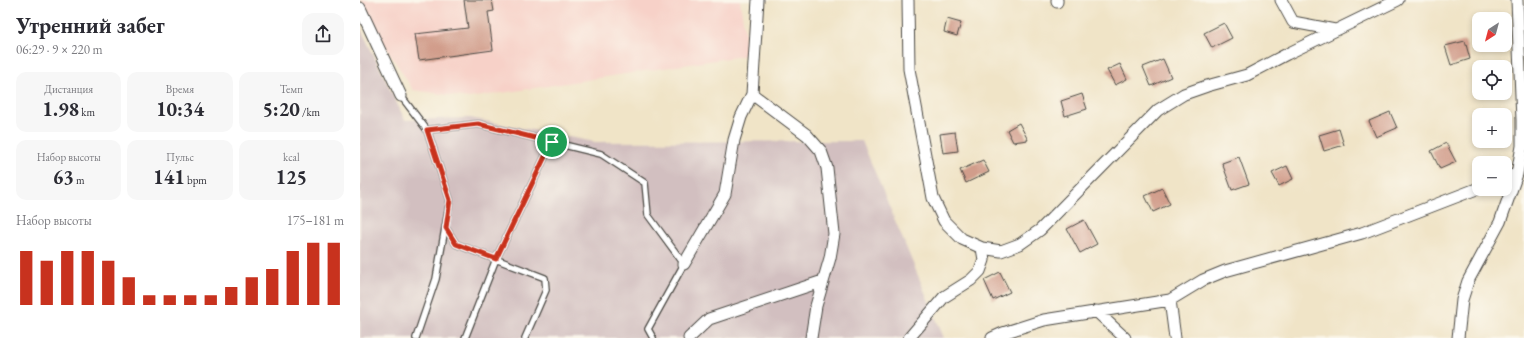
<!DOCTYPE html>
<html lang="ru">
<head>
<meta charset="utf-8">
<style>
  body { margin:0; font-family:"EB Garamond",serif; background:#f7f7f7; color:#2b2b33; height:100vh; display:flex; flex-direction:column; font-size:15px; white-space:nowrap }
  * { box-sizing:border-box; margin:0 }
  p { font-size:13px; color:#7c7c81 }
  .icon { flex:none; width:22px; height:22px; fill:none; stroke:currentColor; stroke-width:2; stroke-linecap:round; stroke-linejoin:round }
  .map { position:relative; flex:1; overflow:hidden }
  .drawer { display:flex; flex-direction:column; background:#fff; width:360px }
  .drawer>* { flex:none }
  .needle { width:26px; rotate:216deg }
  .fabs { position:absolute; left:1112px; top:12px; display:grid; gap:8px }
  .fabs a { display:grid; place-items:center; width:40px; height:40px; border-radius:8px; background:#fff; box-shadow:0 2px 6px #0003; font-size:20px }
  .pin { position:absolute; display:grid; place-items:center; width:34px; height:34px; color:#fff; margin:-17px; border:2px solid #fff; border-radius:50%; box-shadow:0 1px 4px #0007 }
  .round { display:grid; place-items:center; flex:none; width:42px; height:42px; border-radius:12px; background:#f7f7f7 }
  .overview { display:flex; align-items:center; justify-content:space-between; height:68px; padding:0 16px }
  h1 { font-size:22px; font-weight:700; line-height:30px }
  .stats { display:grid; grid-template-columns:repeat(3,1fr); gap:6px; height:68px; padding:4px 16px }
  .stats div { display:grid; align-content:center; border-radius:10px; background:#f7f7f7; text-align:center }
  .stats b { font-size:20px; font-weight:700 }
  .stats small { font-size:11px; font-weight:400 }
  .stats p { font-size:11px }
  .chart { height:112px; padding:8px 16px }
  .chart p { display:flex; justify-content:space-between }
  .chart svg { width:100%; height:72px; margin-top:4px; stroke:#c8321e; stroke-width:6 }
  main { display:flex; flex:1; min-height:0 }
  .map>svg:first-child { display:block }
  .built { fill:#f7d1c8 }
  .industrial { fill:#d2bfc0 }
  .building { fill:#d19d8b }
  .lines { fill:none; stroke-linecap:round; stroke-linejoin:round }
  .service-casing { stroke:#494742; stroke-width:8 }
  .minor-casing { stroke:#494742; stroke-width:13 }
  .service { stroke:#fff; stroke-width:5.5 }
  .minor { stroke:#fff; stroke-width:11 }
  .route-casing { stroke:#fff; stroke-width:8 }
  .route { stroke:#c8321e; stroke-width:5 }
</style>
</head>
<body>
<main>
<section class="drawer">
<div class="overview"><div><h1>Утренний забег</h1><p>06:29 · 9 × 220 m</p></div><a class="round"><svg class="icon" aria-label="share" viewBox="0 0 24 24"><path d="M12 15V3M7 8l5-5 5 5M5 13v7h14v-7"/></svg></a></div>
<div class="stats">
<div><p>Дистанция</p><b>1.98<small> km</small></b></div>
<div><p>Время</p><b>10:34</b></div>
<div><p>Темп</p><b>5:20<small> /km</small></b></div>
</div>
<div class="stats">
<div><p>Набор высоты</p><b>63<small> m</small></b></div>
<div><p>Пульс</p><b>141<small> bpm</small></b></div>
<div><p>kcal</p><b>125</b></div>
</div>
<div class="chart"><p><span>Набор высоты</span>175–181 m</p>
<svg viewBox="0 0 160 44" preserveAspectRatio="none"><path d="M5 44V11M15 44V17M25 44V11M35 44V11M45 44V17M55 44V27M65 44V38M75 44V38M85 44V38M95 44V38M105 44V33M115 44V27M125 44V22M135 44V11M145 44V6M155 44V6"/></svg>
</div>
</section>
<div class="map">
<svg width="1164" height="338" viewBox="0 0 1164 338">
  <rect width="100%" height="100%" fill="#fbf7ec"/>
  <filter id="ink" filterUnits="userSpaceOnUse"><feTurbulence type="fractalNoise" baseFrequency=".025" numOctaves="2"/><feDisplacementMap in="SourceGraphic" scale="8" xChannelSelector="R" yChannelSelector="G"/><feConvolveMatrix kernelMatrix="1 2 1 2 8 2 1 2 1" color-interpolation-filters="sRGB"/></filter>
  <filter id="wash" filterUnits="userSpaceOnUse"><feTurbulence type="fractalNoise" baseFrequency=".012" numOctaves="4" result="noise"/><feDisplacementMap in="SourceGraphic" scale="16" xChannelSelector="R" yChannelSelector="G"/><feGaussianBlur stdDeviation="0.9" result="paint"/><feColorMatrix in="noise" values="0 0 0 0 0 0 0 0 0 0 0 0 0 0 0 0 0 1.4 0 .05"/><feComposite in="paint" operator="in"/></filter>
  <g filter="url(#wash)">
    <rect width="100%" height="100%" fill="#f0e4c7"/>
    <!-- built -->
    <path class="built" d="M 1,0 L 380,0 L 388,55 L 109,98 L 53,90 L 4,12 Z"/>
    <!-- industrial -->
    <path class="industrial" d="M 0,27 L 45,120 L 110,118 L 235,142 L 502,141 L 584,338 L 0,338 Z"/>
    <g id="blocks">
      <!-- building -->
      <path class="building" d="M 104,0 L 132,0 L 134,11 L 128,12 L 133,50 L 59,60 L 55,34 L 108,28 Z
        M 587,19 L 601,23 L 597,36 L 584,32 Z
        M 864,23 L 872,38 L 852,48 L 844,33 Z
        M 1105,41 L 1110,59 L 1091,65 L 1085,46 Z
        M 803,59 L 811,77 L 791,86 L 783,67 Z
        M 760,64 L 767,79 L 755,85 L 747,70 Z
        M 722,94 L 727,109 L 705,116 L 701,101 Z
        M 1030,112 L 1037,128 L 1016,137 L 1009,121 Z
        M 659,123 L 668,140 L 653,142 L 647,130 Z
        M 979,129 L 984,145 L 964,151 L 959,135 Z
        M 595,132 L 598,151 L 583,153 L 580,134 Z
        M 1086,143 L 1096,162 L 1080,169 L 1071,151 Z
        M 879,157 L 889,184 L 872,190 L 862,163 Z
        M 623,160 L 629,172 L 606,183 L 600,170 Z
        M 927,166 L 933,179 L 919,186 L 912,173 Z
        M 802,188 L 810,204 L 793,212 L 785,196 Z
        M 724,220 L 737,244 L 720,253 L 707,229 Z
        M 640,272 L 650,292 L 633,300 L 624,280 Z"/>
    </g>
  </g>
  <g filter="url(#ink)">
    <use href="#blocks" fill-opacity="0" stroke="#494742" stroke-width="1"/>
    <g class="lines">
      <!-- service casing -->
      <g class="service-casing">
        <path id="service" d="M 41,96 L 67,130 L 118,124 L 241,154 L 285,183 L 288,215 L 324,264 L 288,329 L 293,338
          M 86,228 L 96,244 L 185,278 L 186,290 L 165,338
          M 56,338 L 76,279 L 90,200 L 67,130
          M 105,338 L 136,259 L 192,142"/>
      </g>
      <!-- minor casing -->
      <g class="minor-casing">
        <path id="minor" d="M 398,0 L 392,94 L 447,135 L 461,151 L 467,168 L 474,234 L 470,258 L 456,306 L 451,338
          M 548,0 L 549,69 L 573,198 L 584,221 L 602,239 L 622,248 L 641,251 L 660,244 L 680,230 L 798,110 L 824,94 L 847,86 L 887,75 L 927,54 L 1038,0
          M 697,0 L 697,2
          M 921,0 L 933,22 L 975,30
          M 0,8 L 41,96
          M 1145,178 L 1157,174
          M 324,264 L 365,194 L 374,140 L 381,117 L 392,94
          M 810,300 L 815,338
          M 736,311 L 765,338
          M 329,338 L 349,319 L 463,281
          M 549,338 L 584,297 L 611,280 L 620,271 L 624,260 L 622,248
          M 632,338 L 643,333 L 684,320 L 810,300 L 843,280 L 865,271 L 1002,233 L 1119,188
          M 1098,338 L 1102,300 L 1108,281 L 1140,222 L 1157,174 L 1162,146 L 1162,120 L 1157,0"/>
      </g>
      <!-- service -->
      <use href="#service" class="service"/>
      <!-- minor -->
      <use href="#minor" class="minor"/>
    </g>
  </g>
  <g class="lines" filter="url(#ink)">
    <!-- route casing -->
    <g class="route-casing">
      <path id="route" d="M 118,124 L 192,142 L 136,259 L 96,244 L 86,228 L 90,200 L 67,130 Z"/>
    </g>
    <!-- route -->
    <use href="#route" class="route"/>
  </g>
</svg>
<div class="fabs">
<a><svg class="needle" viewBox="-14 -14 28 28"><path d="M0-13l5 13h-10z" fill="#e53935"/><path d="M0 13l5-13h-10z" fill="#7c7c81"/></svg></a>
<a><svg class="icon" aria-label="locate" viewBox="0 0 24 24"><circle cx="12" cy="12" r="6"/><path d="M12 2v4M12 18v4M2 12h4M18 12h4"/></svg></a>
<a>+</a>
<a>−</a>
</div>
<div class="pin" style="left:192px;top:142px;background:#1e9e55"><svg class="icon" aria-label="arrive" viewBox="0 0 24 24"><path d="M6 21V4h12l-3 4 3 4H6"/></svg></div>
</div>
</main>
</body>
</html>
